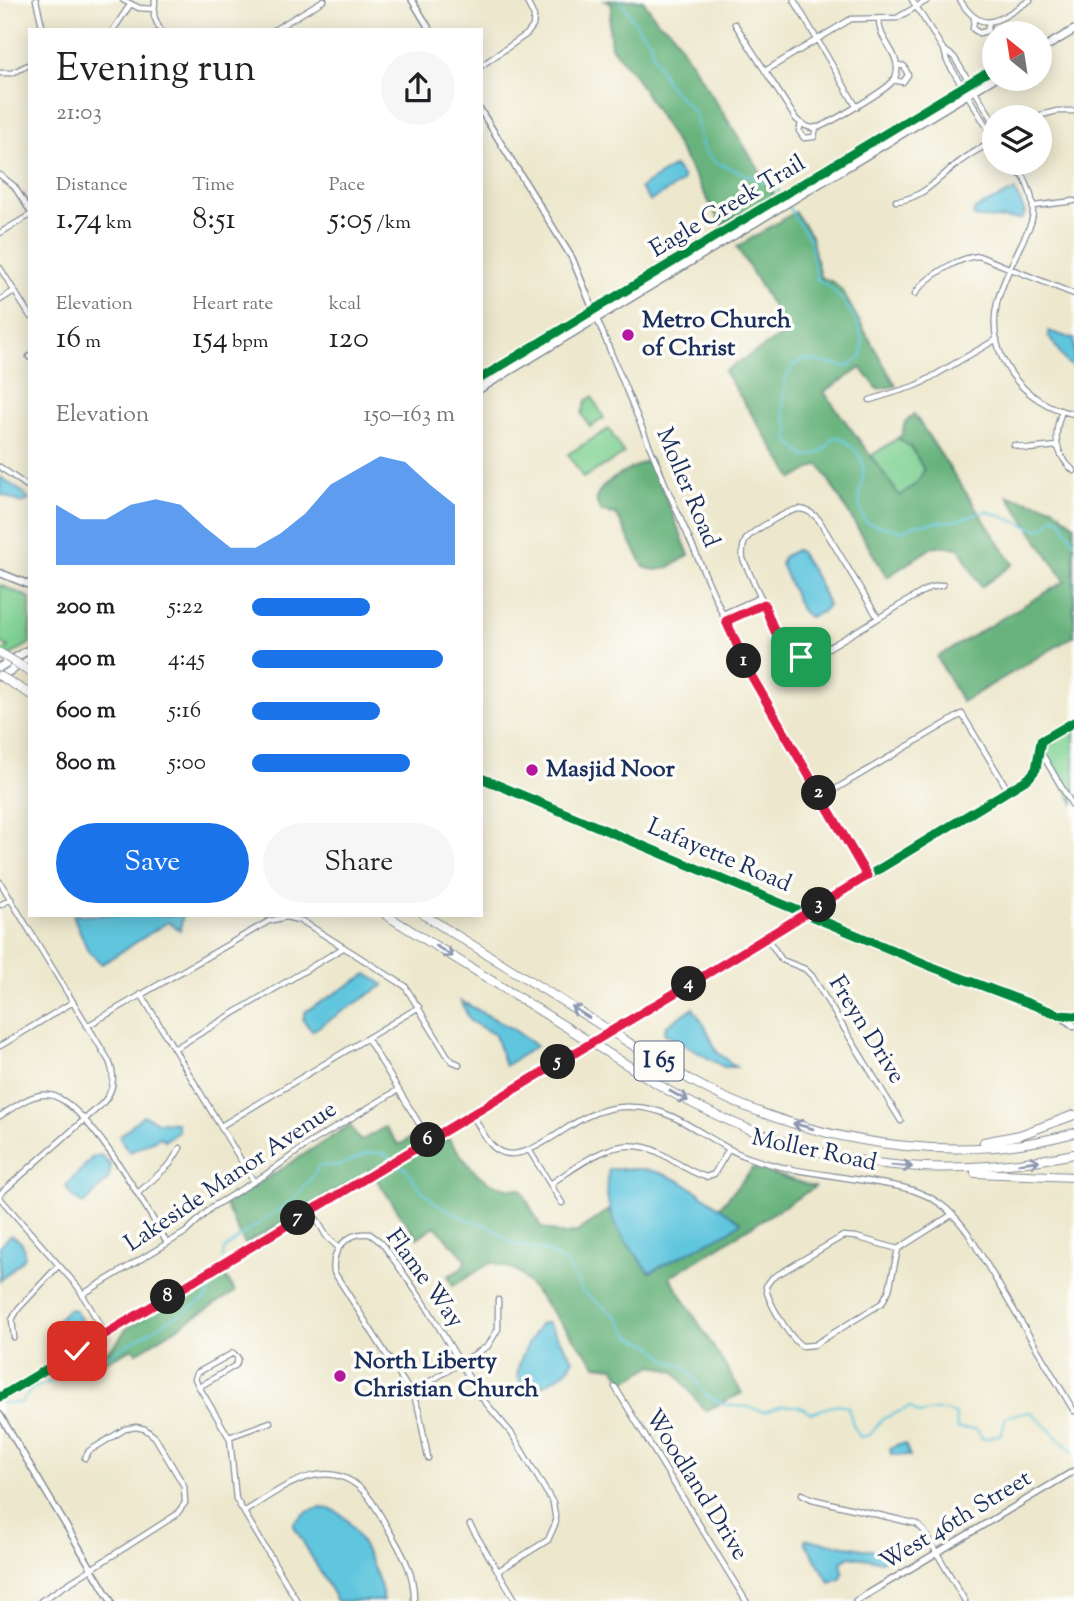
<!DOCTYPE html>
<html lang="en">
<head>
<meta charset="utf-8">
<style>
  body { margin:0; font-family:"Sorts Mill Goudy",serif; background:#f6f6f6; color:#202124; height:100vh; display:flex; flex-direction:column; font-size:26px; white-space:nowrap }
  * { box-sizing:border-box; margin:0 }
  p { font-size:23px; color:#757577 }
  .icon { flex:none; width:38px; height:38px; fill:none; stroke:currentColor; stroke-width:2; stroke-linecap:round; stroke-linejoin:round }
  .map { position:relative; flex:1; overflow:hidden }
  .panel { position:absolute; left:28px; top:28px; width:455px; height:889px; display:flex; flex-direction:column; background:#fff; border-radius:0px; box-shadow:0 4px 18px #0003 }
  .panel>* { flex:none }
  .needle { width:46px; rotate:330deg }
  .fabs { position:absolute; left:982px; top:21px; display:grid; gap:14px }
  .fabs a { display:grid; place-items:center; width:70px; height:70px; border-radius:50%; background:#fff; box-shadow:0 4px 18px #0003; font-size:35px }
  .pin { position:absolute; display:grid; place-items:center; width:60px; height:60px; color:#fff; margin:-30px; border-radius:14px; box-shadow:0 4px 10px #0006 }
  .km { position:absolute; width:35px; height:35px; margin:-18px; border-radius:50%; background:#222; color:#fff; font-size:19px; line-height:35px; text-align:center }
  .round { display:grid; place-items:center; flex:none; width:74px; height:74px; border-radius:37px; background:#f6f6f6 }
  .overview { display:flex; align-items:center; justify-content:space-between; height:119px; padding:0 28px }
  h1 { font-size:38px; font-weight:600; line-height:52px }
  .metrics { display:grid; grid-template-columns:repeat(3,1fr); gap:10px; height:119px; padding:7px 28px }
  .metrics div { display:grid; align-content:center }
  .metrics b { font-size:30px; font-weight:600 }
  .metrics small { font-size:19px; font-weight:400 }
  .metrics p { font-size:19px }
  .chart { height:196px; padding:14px 28px }
  .chart p { display:flex; justify-content:space-between }
  .chart svg { width:100%; height:126px; margin-top:7px; fill:#1a73e8; opacity:.7 }
  .button { display:flex; gap:14px; margin-top:auto; padding:14px 28px }
  .button a { flex:1; height:80px; border-radius:42px; background:#1a73e8; color:#fff; font-size:28px; font-weight:600; line-height:80px; text-align:center }
  .button a+a { background:#f6f6f6; color:#202124 }
  ul { padding:0 28px; list-style:none; font-size:23px }
  li { display:grid; grid-template-columns:112px 84px 1fr; align-items:center; height:52px }
  li i { height:18px; border-radius:9px; background:#1a73e8 }
  .map>svg:first-child { display:block }
  .green { fill:#7fd193; stroke:#4d8078; stroke-width:2 }
  .forest { fill:#67b37d; stroke:#41716e; stroke-width:2 }
  .water { fill:#61c6de; stroke:#3e7a9e; stroke-width:2 }
  .lines { fill:none; stroke-linecap:round; stroke-linejoin:round }
  .stream { stroke:#61c6de; stroke-width:2 }
  .minor-casing { stroke:#848c96; stroke-width:7 }
  .tertiary-casing { stroke:#848c96; stroke-width:8 }
  .secondary-casing { stroke:#848c96; stroke-width:9 }
  .primary-casing { stroke:#848c96; stroke-width:10 }
  .motorway-casing { stroke:#848c96; stroke-width:10 }
  .minor { stroke:#fff; stroke-width:4.5 }
  .tertiary { stroke:#fff; stroke-width:5 }
  .secondary { stroke:#fff; stroke-width:6 }
  .primary { stroke:#fff; stroke-width:7 }
  .motorway { stroke:#fff; stroke-width:8 }
  .tertiary-bridge-casing { stroke:#848c96; stroke-width:8; stroke-linecap:butt }
  .motorway-bridge-casing { stroke:#848c96; stroke-width:10; stroke-linecap:butt }
  .tertiary-bridge { stroke:#fff; stroke-width:5 }
  .motorway-bridge { stroke:#fff; stroke-width:8 }
  .cycleway-casing { stroke:#fdfcf7; stroke-width:13 }
  .cycleway { stroke:#00873e; stroke-width:9 }
  .oneway { stroke:#8d97ae }
  .route-casing { stroke:#fff; stroke-width:14 }
  .route { stroke:#e11d48; stroke-width:9 }
  .poi-dot { fill:#b5179e; stroke:#fdfcf7; stroke-width:2.5 }
  .labels { text-anchor:middle; dominant-baseline:central; stroke-width:7; stroke-linejoin:round; paint-order:stroke }
  .shield { fill:#fdfcf7; stroke:#5f6c8c; stroke-width:2 }
  .shield-label { font-size:23px; font-weight:bold; fill:#1b2f5e }
  .street-label { font-size:24px; fill:#1b2f5e; stroke:#fdfcf7 }
  .poi-label { font-size:24px; font-weight:bold; fill:#1b2f5e; stroke:#fdfcf7; text-anchor:start }
</style>
</head>
<body>
<div class="map">
<svg width="1074" height="1601" viewBox="0 0 1074 1601">
  <rect width="100%" height="100%" fill="#fdfcf7"/>
  <filter id="ink" filterUnits="userSpaceOnUse"><feTurbulence type="fractalNoise" baseFrequency=".0143" numOctaves="2"/><feDisplacementMap in="SourceGraphic" scale="14" xChannelSelector="R" yChannelSelector="G"/><feConvolveMatrix kernelMatrix="1 2 1 2 8 2 1 2 1" color-interpolation-filters="sRGB"/></filter>
  <filter id="wash" filterUnits="userSpaceOnUse"><feTurbulence type="fractalNoise" baseFrequency=".00686" numOctaves="4" result="noise"/><feDisplacementMap in="SourceGraphic" scale="28" xChannelSelector="R" yChannelSelector="G"/><feGaussianBlur stdDeviation="1.57" result="paint"/><feColorMatrix in="noise" values="0 0 0 0 0 0 0 0 0 0 0 0 0 0 0 0 0 1.4 0 .05"/><feComposite in="paint" operator="in"/></filter>
  <g filter="url(#wash)">
    <rect width="100%" height="100%" fill="#ede8cd"/>
    <!-- green -->
    <path class="green" d="M 592,397 L 604,418 L 590,427 L 582,414 L 586,401 Z
      M 609,429 L 624,454 L 583,478 L 568,454 Z
      M 898,438 L 912,448 L 924,470 L 918,482 L 900,497 L 871,456 Z
      M 0,585 L 30,598 L 30,643 L 0,662 L 0,653 L 9,647 L 0,642 Z
      M 1074,725 L 1074,803 L 1043,750 L 1044,743 Z"/>
    <!-- forest -->
    <path class="forest" d="M 605,0 L 643,0 L 659,23 L 670,29 L 775,195 L 722,225 L 670,133 L 633,73 L 611,47 L 609,26 L 612,4 Z
      M 795,212 L 811,236 L 820,277 L 833,282 L 842,291 L 896,386 L 878,389 L 861,368 L 824,392 L 900,496 L 918,482 L 924,470 L 912,448 L 898,438 L 902,435 L 905,422 L 914,414 L 1013,564 L 981,587 L 959,548 L 934,546 L 887,577 L 819,464 L 793,479 L 724,371 L 788,332 L 737,247 Z
      M 650,459 L 689,555 C 675,564 661,575 644,567 L 616,514 L 602,512 C 580,487 633,469 650,459 Z
      M 1008,496 L 1053,507 L 1074,525 L 1074,636 L 962,702 L 937,657 L 1065,581 Z
      M 350,1125 L 360,1141 L 385,1127 L 399,1145 L 411,1138 L 420,1154 L 448,1138 C 471,1167 480,1188 521,1189 L 541,1227 L 564,1235 L 577,1232 L 609,1210 L 629,1245 L 650,1272 L 740,1221 L 719,1208 L 753,1168 L 815,1187 L 670,1277 L 742,1393 L 705,1411 L 675,1372 L 654,1365 L 624,1382 L 614,1367 L 596,1365 L 519,1272 L 492,1262 L 453,1286 L 448,1276 L 461,1269 L 466,1259 L 435,1226 L 417,1238 L 370,1170 L 245,1244 L 225,1205 Z
      M 222,1271 L 235,1292 L 136,1353 L 133,1348 L 105,1362 L 92,1362 L 115,1345 L 126,1329 Z"/>
    <!-- water -->
    <path class="water" d="M 674,166 L 683,178 L 682,182 L 650,201 L 640,188 Z
      M 1015,190 L 1025,213 L 1022,219 L 976,218 L 973,215 L 975,209 Z
      M 1048,331 L 1074,339 L 1074,367 L 1066,362 L 1048,335 Z
      M 0,477 L 24,493 L 29,500 L 22,503 L 0,494 Z
      M 796,550 L 800,552 L 818,581 L 828,605 L 822,612 L 809,617 L 801,610 L 781,564 L 783,557 Z
      M 73,915 L 183,915 L 180,930 L 168,922 L 102,964 L 88,951 Z
      M 367,974 L 384,985 L 312,1031 L 303,1020 L 305,1012 Z
      M 461,1001 L 513,1029 L 536,1046 L 505,1066 L 495,1035 L 470,1021 Z
      M 693,1008 L 706,1028 L 717,1052 L 736,1067 L 724,1067 L 664,1033 L 666,1026 Z
      M 143,1115 L 158,1122 L 177,1123 L 178,1132 L 165,1140 L 160,1137 L 130,1152 L 125,1147 L 120,1136 Z
      M 101,1155 L 111,1166 L 108,1180 L 84,1204 C 74,1200 70,1195 66,1186 L 93,1157 Z
      M 609,1169 C 621,1169 636,1168 648,1170 C 684,1176 710,1203 741,1222 L 728,1232 L 650,1272 C 624,1240 599,1212 609,1169 Z
      M 11,1235 L 22,1243 L 25,1257 L 0,1281 L 0,1245 Z
      M 68,1309 L 75,1310 L 85,1326 L 86,1332 L 49,1356 L 47,1355 C 61,1335 45,1329 68,1309 Z
      M 542,1323 L 548,1323 L 573,1359 C 569,1375 544,1385 529,1391 C 525,1387 520,1383 518,1377 C 515,1364 533,1333 542,1323 Z
      M 899,1444 L 905,1444 L 910,1456 L 891,1454 L 890,1448 Z
      M 320,1508 C 328,1508 335,1510 342,1515 C 355,1525 384,1584 383,1601 L 337,1601 L 294,1526 L 294,1522 L 307,1512 Z
      M 805,1539 L 881,1552 L 886,1557 L 882,1561 L 849,1556 L 841,1562 L 843,1571 L 841,1579 L 830,1583 L 805,1542 Z"/>
    <g class="lines">
      <!-- stream -->
      <path class="stream" d="M 620,0 L 640,30 L 650,40 L 652,52 L 667,84 L 694,112 L 703,149 L 715,162 L 767,183 L 778,190 L 785,201
        M 788,206 L 810,240 L 817,279 C 842,292 869,329 861,358 L 847,367 L 804,359 L 793,365 L 785,379 L 783,411 L 789,428 L 789,441 L 805,457 C 819,454 826,452 832,438 L 839,437 C 889,467 843,489 867,523 L 903,531 L 914,525 L 957,520 L 987,511 L 1035,529 L 1045,528 L 1053,517 L 1061,520 L 1074,542
        M 396,1165 L 405,1168 L 421,1190 L 436,1203 L 463,1218 L 489,1226 L 513,1244 L 543,1250 L 556,1257 L 568,1266 L 583,1292 L 619,1318 L 630,1336 L 653,1346 L 667,1360 L 686,1367 L 706,1395 L 725,1405 L 749,1407 L 764,1412 L 783,1406 L 798,1406 L 811,1413 L 838,1404 L 848,1407 L 853,1425 L 860,1437 L 870,1435 L 882,1419 L 910,1407 L 919,1414 C 931,1411 946,1408 956,1415 L 957,1429 L 976,1429 L 983,1439 L 1002,1434 L 1006,1416 L 1031,1412 L 1074,1453
        M 223,1258 L 224,1250 L 238,1238 L 297,1197 L 320,1166 L 340,1165 L 368,1153 L 384,1153 L 390,1159
        M 1,1403 L 21,1403 L 32,1389 L 57,1379 L 75,1363 L 86,1358 L 111,1354 L 206,1299 L 215,1279 L 226,1266"/>
    </g>
  </g>
  <g filter="url(#ink)">
    <g class="lines">
      <!-- minor casing -->
      <g class="minor-casing">
        <path id="minor" d="M 36,0 L 43,30
          M 123,0 L 139,8 L 154,9
          M 155,0 L 154,16 L 160,30
          M 794,0 L 856,106
          M 912,0 L 943,49 L 954,57 L 994,122
          M 960,0 C 983,38 1001,18 1030,0
          M 974,19 L 973,29 L 979,33 L 987,31 L 989,23
          M 735,24 L 796,119 C 801,124 807,128 815,128 C 825,127 882,92 890,84 C 894,80 897,75 897,70 C 898,51 878,39 879,19
          M 113,30 L 130,5
          M 274,30 L 324,0
          M 944,50 L 947,61 L 994,139
          M 481,66 L 527,34 L 533,26 L 534,16 L 526,0
          M 765,71 L 851,19 L 897,18 L 928,0
          M 0,73 L 12,73 L 30,64
          M 893,80 L 903,82 L 908,75 L 904,66 L 897,65
          M 1034,117 L 1057,111 L 1074,111
          M 801,124 L 799,131 L 804,138 L 814,137 L 816,127
          M 1009,163 L 1021,175
          M 1017,163 C 1026,182 1038,202 1031,223 C 1020,249 1004,275 997,303 C 985,356 1023,404 1074,414
          M 0,175 L 14,186 L 30,211
          M 896,201 C 924,199 939,176 961,161 C 971,153 983,147 994,141
          M 1034,206 L 1074,201
          M 0,233 L 30,215
          M 0,268 L 30,316
          M 915,294 C 925,277 959,257 979,256 L 1074,294
          M 0,300 L 14,291
          M 597,319 L 666,486 L 741,656 L 867,876
          M 29,357 L 30,356
          M 870,400 L 918,385 L 997,339
          M 1062,411 C 1053,434 1054,454 1074,471
          M 1014,445 L 1028,449 L 1057,446
          M 0,467 L 30,488
          M 723,614 L 761,597
          M 878,618 L 819,520 C 814,514 808,510 800,509 C 790,509 754,530 747,538 C 742,545 742,552 743,559 L 781,642 L 790,652 L 801,657 L 818,654 L 929,588 L 943,585
          M 726,621 L 763,604
          M 1039,749 L 1074,808
          M 822,797 L 962,714 L 1008,790
          M 0,882 L 109,1061 C 116,1078 114,1092 101,1105 L 0,1194
          M 0,905 L 11,899
          M 766,937 L 782,960 L 805,969 L 812,976 L 901,1121
          M 141,994 L 254,1182
          M 87,1026 L 269,921 L 286,917 L 302,921 L 405,986 L 447,1055 L 452,1061 L 459,1064
          M 367,1038 L 429,1140
          M 0,1046 L 73,1002
          M 174,1049 L 343,948
          M 472,1114 C 479,1125 485,1141 496,1149 C 520,1168 563,1127 586,1117 C 601,1110 616,1106 632,1107 C 678,1107 711,1146 753,1159 C 791,1172 834,1175 873,1182 C 889,1185 905,1186 920,1193 C 941,1201 955,1215 968,1233 L 1074,1411
          M 0,1116 C 15,1107 31,1093 49,1095 C 85,1098 149,1212 167,1243
          M 221,1126 L 419,1007
          M 529,1150 L 562,1203
          M 550,1184 C 583,1163 617,1132 658,1152 C 673,1160 689,1172 706,1177 L 714,1174 L 729,1149
          M 138,1193 L 170,1164 L 180,1148
          M 0,1198 L 78,1287 L 106,1335
          M 311,1210 L 327,1237 L 338,1247
          M 843,1236 L 856,1237 L 898,1249 L 889,1290 L 882,1303 L 814,1345 L 802,1346 C 790,1339 766,1299 766,1286 L 772,1278 Z
          M 898,1249 L 953,1214
          M 83,1294 L 186,1232 L 212,1207 L 265,1175 L 308,1144 L 398,1090
          M 14,1337 L 12,1320 L 18,1309 L 59,1265
          M 233,1353 L 238,1358 L 236,1365 L 199,1387 L 195,1379 L 197,1373 Z
          M 199,1387 L 230,1439 L 236,1499 L 297,1601
          M 615,1387 L 746,1601
          M 411,1393 L 488,1346 L 498,1329 L 498,1300
          M 229,1437 L 270,1422
          M 428,1458 L 419,1411 L 414,1398 L 334,1272 C 331,1249 348,1231 370,1234 L 382,1243 L 425,1304 L 480,1396 L 512,1434 L 553,1503 L 556,1522 L 548,1540 L 498,1571
          M 802,1494 L 812,1499 L 917,1524 L 924,1531 L 965,1601
          M 244,1512 C 281,1489 328,1450 367,1495 C 375,1505 381,1516 387,1527 C 401,1551 415,1572 414,1601
          M 470,1525 L 516,1601
          M 41,1601 L 176,1515 L 185,1503 L 184,1486 L 155,1437 L 145,1429 L 136,1427 L 125,1429 L 89,1451 L 85,1458"/>
      </g>
      <!-- tertiary casing -->
      <g class="tertiary-casing">
        <path id="tertiary" d="M 412,0 L 430,30
          M 481,111 L 572,258 L 597,319
          M 627,1021 L 1029,778 L 1036,769 L 1041,741 L 1074,722
          M 0,1397 L 576,1051
          M 0,1415 L 111,1601
          M 856,1601 L 1074,1471"/>
      </g>
      <!-- secondary casing -->
      <g class="secondary-casing">
        <path id="secondary" d="M 0,573 L 30,585
          M 481,778 L 935,968 L 1060,1015 L 1074,1016
          M 1060,1015 L 1074,1026"/>
      </g>
      <!-- primary casing -->
      <g class="primary-casing">
        <path id="primary" d="M 1040,50 L 1074,30
          M 481,388 L 994,78
          M 0,667 L 30,649
          M 0,677 L 30,659"/>
      </g>
      <!-- motorway casing -->
      <g class="motorway-casing">
        <path id="motorway" d="M 20,688 L 30,694
          M 386,915 L 669,1091 C 802,1165 925,1184 1074,1154
          M 424,915 C 484,952 544,990 604,1027 C 646,1053 687,1081 732,1101 C 837,1146 962,1164 1074,1133
          M 984,1142 L 1020,1135 L 1074,1115
          M 975,1173 L 1074,1177"/>
      </g>
      <!-- minor -->
      <use href="#minor" class="minor"/>
      <!-- tertiary -->
      <use href="#tertiary" class="tertiary"/>
      <!-- secondary -->
      <use href="#secondary" class="secondary"/>
      <!-- primary -->
      <use href="#primary" class="primary"/>
      <!-- motorway -->
      <use href="#motorway" class="motorway"/>
      <!-- tertiary-bridge casing -->
      <g class="tertiary-bridge-casing">
        <path id="tertiary-bridge" d="M 576,1051 L 627,1021"/>
      </g>
      <!-- motorway-bridge casing -->
      <g class="motorway-bridge-casing">
        <path id="motorway-bridge" d="M 0,653 L 30,671
          M 0,676 L 20,688"/>
      </g>
      <!-- tertiary-bridge -->
      <use href="#tertiary-bridge" class="tertiary-bridge"/>
      <!-- motorway-bridge -->
      <use href="#motorway-bridge" class="motorway-bridge"/>
      <!-- cycleway casing -->
      <g class="cycleway-casing">
        <path id="cycleway" d="M 481,378 L 994,68
          M 481,778 L 935,968 L 1060,1015 L 1074,1016
          M 0,1397 L 715,969 L 1029,778 L 1036,769 L 1041,741 L 1074,722"/>
      </g>
      <!-- cycleway -->
      <use href="#cycleway" class="cycleway"/>
    </g>
    <!-- one-way arrows -->
    <defs><path id="oneway-shaft" d="M-6 0H5M1.5-3L5.5 0L1.5 3" fill="none" stroke-width="1.6" stroke-linecap="round" stroke-linejoin="round" transform="scale(1.75)"/></defs>
    <g class="oneway">
      <use href="#oneway-shaft" transform="translate(444 951) rotate(32)"/>
      <use href="#oneway-shaft" transform="translate(580 1012) rotate(-148)"/>
      <use href="#oneway-shaft" transform="translate(679 1096) rotate(29)"/>
      <use href="#oneway-shaft" transform="translate(803 1126) rotate(-164)"/>
      <use href="#oneway-shaft" transform="translate(1029 1162) rotate(-9)"/>
      <use href="#oneway-shaft" transform="translate(902 1166) rotate(5)"/>
    </g>
  </g>
  <g class="lines" filter="url(#ink)">
    <!-- route casing -->
    <g class="route-casing">
      <path id="route" d="M 77,1351 L 715,969 L 867,876 L 751,675 L 726,621 L 764,604 C 772,624 778,650 801,657"/>
    </g>
    <!-- route -->
    <use href="#route" class="route"/>
  </g>
  <!-- markers -->
  <g class="poi-dot">
    <circle cx="628" cy="335" r="7"/>
    <circle cx="532" cy="770" r="7"/>
    <circle cx="340" cy="1376" r="7"/>
  </g>
  <g class="labels">
    <!-- shield labels -->
    <rect class="shield" x="634.5" y="1041.5" width="49" height="39" rx="5"/>
    <g class="shield-label">
      <text x="659" y="1061">I 65</text>
    </g>
    <!-- street labels -->
    <g class="street-label">
      <text transform="translate(728 207) rotate(-31)">Eagle Creek Trail</text>
      <text transform="translate(687 488) rotate(67)">Moller Road</text>
      <text transform="translate(719 856) rotate(23)">Lafayette Road</text>
      <text transform="translate(866 1030) rotate(58)">Freyn Drive</text>
      <text transform="translate(814 1151) rotate(12)">Moller Road</text>
      <text transform="translate(231 1177) rotate(-34)">Lakeside Manor Avenue</text>
      <text transform="translate(424 1279) rotate(54)">Flame Way</text>
      <text transform="translate(696 1485) rotate(58)">Woodland Drive</text>
      <text transform="translate(956 1521) rotate(-31)">West 46th Street</text>
    </g>
    <!-- poi labels -->
    <g class="poi-label">
      <text x="642" y="321">Metro Church<tspan x="642" dy="28">of Christ</tspan></text>
      <text x="546" y="770">Masjid Noor</text>
      <text x="354" y="1362">North Liberty<tspan x="354" dy="28">Christian Church</tspan></text>
    </g>
  </g>
</svg>
<div class="fabs">
<a><svg class="needle" viewBox="-14 -14 28 28"><path d="M0-13l5 13h-10z" fill="#e53935"/><path d="M0 13l5-13h-10z" fill="#757577"/></svg></a>
<a><svg class="icon" aria-label="layers" viewBox="0 0 24 24"><path d="M12 4l9 5-9 5-9-5zM3 14l9 5 9-5"/></svg></a>
</div>
<div class="pin" style="left:801px;top:657px;background:#1e9e55"><svg class="icon" aria-label="arrive" viewBox="0 0 24 24"><path d="M6 21V4h12l-3 4 3 4H6"/></svg></div>
<div class="pin" style="left:77px;top:1351px;background:#d93025"><svg class="icon" aria-label="check" viewBox="0 0 24 24"><path d="M5 12l5 5 9-10"/></svg></div>
<b class="km" style="left:744px;top:661px">1</b>
<b class="km" style="left:819px;top:793px">2</b>
<b class="km" style="left:819px;top:905px">3</b>
<b class="km" style="left:689px;top:984px">4</b>
<b class="km" style="left:558px;top:1062px">5</b>
<b class="km" style="left:428px;top:1140px">6</b>
<b class="km" style="left:298px;top:1218px">7</b>
<b class="km" style="left:168px;top:1297px">8</b>
<section class="panel">
<div class="overview"><div><h1>Evening run</h1><p>21:03</p></div><a class="round"><svg class="icon" aria-label="share" viewBox="0 0 24 24"><path d="M12 15V3M7 8l5-5 5 5M5 13v7h14v-7"/></svg></a></div>
<div class="metrics">
<div><p>Distance</p><b>1.74<small> km</small></b></div>
<div><p>Time</p><b>8:51</b></div>
<div><p>Pace</p><b>5:05<small> /km</small></b></div>
</div>
<div class="metrics">
<div><p>Elevation</p><b>16<small> m</small></b></div>
<div><p>Heart rate</p><b>154<small> bpm</small></b></div>
<div><p>kcal</p><b>120</b></div>
</div>
<div class="chart"><p><span>Elevation</span>150–163 m</p>
<svg viewBox="0 0 160 44" preserveAspectRatio="none"><path d="M0 44V23L10 28L20 28L30 23L40 21L50 23L60 31L70 38L80 38L90 33L100 26L110 16L120 11L130 6L140 8L150 16L160 23V44z"/></svg>
</div>
<ul>
<li><b>200 m</b>5:22<i style="width:58%"></i></li>
<li><b>400 m</b>4:45<i style="width:94%"></i></li>
<li><b>600 m</b>5:16<i style="width:63%"></i></li>
<li><b>800 m</b>5:00<i style="width:78%"></i></li>
</ul>
<div class="button"><a>Save</a><a>Share</a></div>
</section>
</div>
</body>
</html>
